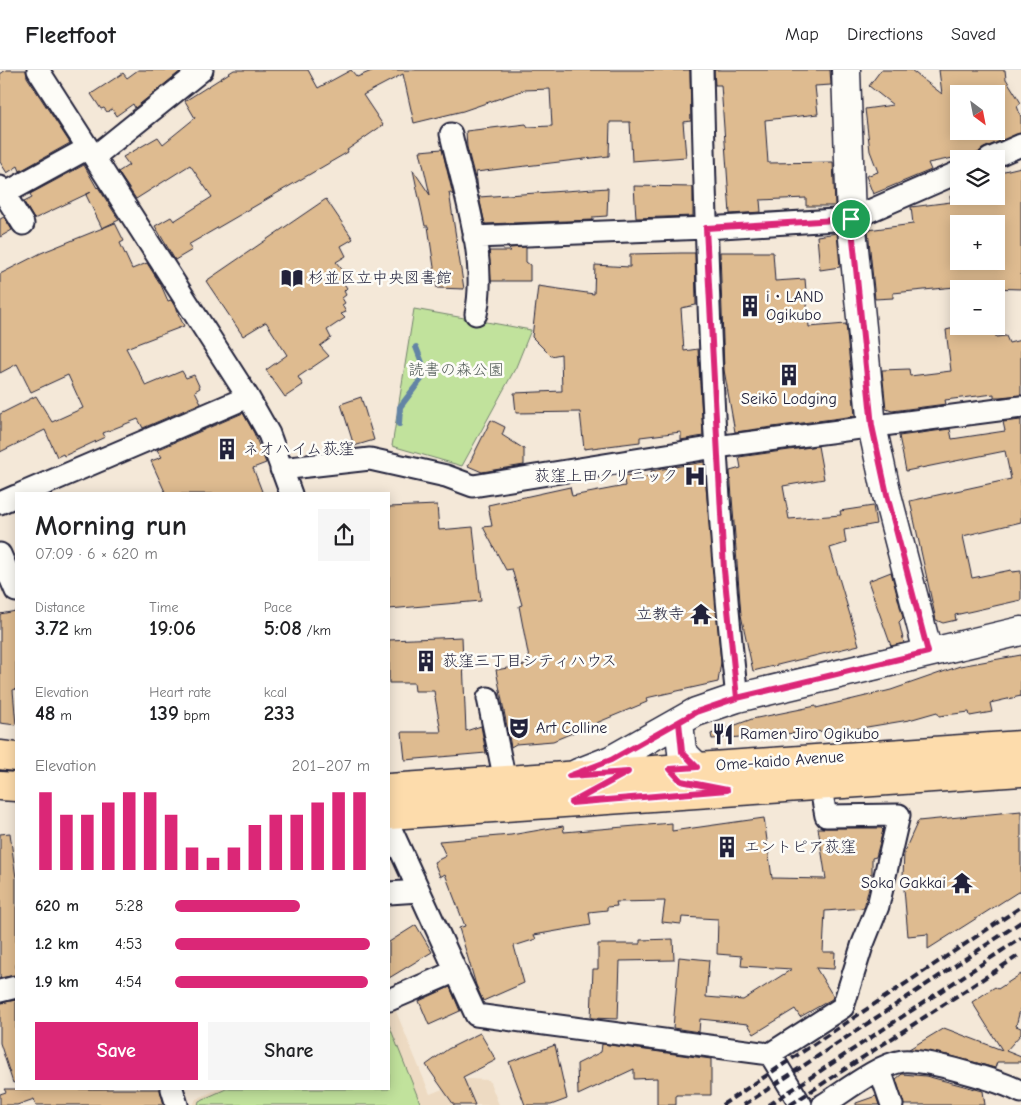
<!DOCTYPE html>
<html lang="en">
<head>
<meta charset="utf-8">
<style>
  body { margin:0; font-family:"Comic Neue","Klee One",sans-serif; background:#f6f6f6; color:#202124; height:100vh; display:flex; flex-direction:column; font-size:19px; white-space:nowrap }
  * { box-sizing:border-box; margin:0 }
  p { font-size:16px; color:#757577 }
  .icon { flex:none; width:28px; height:28px; fill:none; stroke:currentColor; stroke-width:2; stroke-linecap:round; stroke-linejoin:round }
  .map { position:relative; flex:1; overflow:hidden }
  .drawer { position:absolute; left:15px; top:422px; width:375px; height:598px; display:flex; flex-direction:column; background:#fff; border-radius:0px; box-shadow:0 2px 12px #0003 }
  .drawer>* { flex:none }
  .needle { width:32px; rotate:148deg }
  .fabs { position:absolute; left:950px; top:15px; display:grid; gap:10px }
  .fabs a { display:grid; place-items:center; width:55px; height:55px; border-radius:0px; background:#fff; box-shadow:0 2px 12px #0003; font-size:25px }
  .pin { position:absolute; display:grid; place-items:center; width:42px; height:42px; color:#fff; margin:-21px; border:2px solid #fff; border-radius:50%; box-shadow:0 1px 5px #0007 }
  .round { display:grid; place-items:center; flex:none; width:52px; height:52px; border-radius:0px; background:#f6f6f6 }
  .head { display:flex; align-items:center; justify-content:space-between; height:85px; padding:0 20px }
  h1 { font-size:28px; font-weight:600; line-height:38px }
  .metrics { display:grid; grid-template-columns:repeat(3,1fr); gap:8px; height:85px; padding:5px 20px }
  .metrics div { display:grid; align-content:center }
  .metrics b { font-size:21px; font-weight:600 }
  .metrics small { font-size:14px; font-weight:400 }
  .metrics p { font-size:14px }
  .chart { height:140px; padding:10px 20px }
  .chart p { display:flex; justify-content:space-between }
  .chart svg { width:100%; height:90px; margin-top:5px; stroke:#db2777; stroke-width:6 }
  .cta { display:flex; gap:10px; margin-top:auto; padding:10px 20px }
  .cta a { flex:1; height:58px; border-radius:0px; background:#db2777; color:#fff; font-size:20px; font-weight:600; line-height:58px; text-align:center }
  .cta a+a { background:#f6f6f6; color:#202124 }
  ul { padding:0 20px; list-style:none; font-size:16px }
  li { display:grid; grid-template-columns:80px 60px 1fr; align-items:center; height:38px }
  li i { height:12px; border-radius:6px; background:#db2777 }
  header { display:flex; align-items:center; gap:30px; box-sizing:border-box; height:70px; padding:0 25px; background:#fff; border-bottom:1px solid #e0e0e0 }
  header strong { font-size:24px }
  nav { display:flex; gap:28px; margin-inline-start:auto; font-size:18px }
  .map>svg:first-child { display:block }
  .built { fill:#eddac2 }
  .green { fill:#c1e29c; stroke:#72826c }
  .lines { fill:none; stroke-linecap:round; stroke-linejoin:round }
  .stream { stroke:#6384a5; stroke-width:6 }
  .building { fill:#debb90; stroke:#22223b; fill-rule:evenodd }
  .street-casing { stroke:#22223b; stroke-width:25 }
  .secondary-casing { stroke:#22223b; stroke-width:31 }
  .primary-casing { stroke:#22223b; stroke-width:31 }
  .street { stroke:#fdfcf7; stroke-width:21 }
  .secondary { stroke:#fdfcf7; stroke-width:28 }
  .primary { stroke:#fddcac; stroke-width:28 }
  .rail { stroke:#22223b; stroke-width:4; stroke-dasharray:8 4; stroke-linecap:butt }
  .route-casing { stroke:#fff; stroke-width:10 }
  .route { stroke:#db2777; stroke-width:6 }
  .labels { text-anchor:middle; dominant-baseline:central; stroke-width:5; stroke-linejoin:round; paint-order:stroke }
  .poi-label { font-size:16px; fill:#22223b; stroke:#fdfcf7; text-anchor:start }
  .park-label { font-size:16px; fill:#525c58; stroke:#fdfcf7 }
  .street-label { font-size:16px; fill:#22223b; stroke:#fdfcf7 }
</style>
</head>
<body>
<header>
<strong>Fleetfoot</strong>
<nav><a>Map</a><a>Directions</a><a>Saved</a></nav>
</header>
<div class="map">
<svg width="1021" height="1035" viewBox="0 0 1021 1035">
  <rect width="100%" height="100%" fill="#f4e8d8"/>
  <filter id="ink" filterUnits="userSpaceOnUse"><feTurbulence type="fractalNoise" baseFrequency=".02" numOctaves="2"/><feDisplacementMap in="SourceGraphic" scale="10" xChannelSelector="R" yChannelSelector="G"/><feConvolveMatrix kernelMatrix="1 2 1 2 8 2 1 2 1" color-interpolation-filters="sRGB"/></filter>
  <g filter="url(#ink)">
    <!-- built -->
    <path class="built" d="M 395,939 L 430,1024 L 468,1009 L 489,1010 L 499,1035 L 193,1035 L 196,1029 L 218,1019 L 389,1019 L 389,942 Z"/>
    <!-- green -->
    <path class="green" d="M 414,239 L 531,260 L 516,297 L 462,396 L 392,376 Z
      M 389,955 L 421,1035 L 198,1035 L 199,1031 L 226,1019 L 389,1019 Z"/>
    <g class="lines">
      <!-- stream -->
      <path class="stream" d="M 399,354 L 400,337 L 426,303 L 416,277"/>
    </g>
    <!-- building -->
    <path class="building" d="M 6,0 L 26,0 L 27,7 L 70,73 L 20,101 L 18,96 L 7,103 L 0,92 L 0,4 Z
      M 138,0 L 182,0 L 135,38 L 133,34 L 116,46 L 112,39 L 107,42 L 104,38 L 101,39 L 91,24 L 123,3 L 127,8 Z
      M 234,0 L 308,0 L 318,18 L 351,0 L 357,7 L 374,0 L 690,0 L 691,51 L 683,52 L 686,87 L 632,91 L 630,52 L 610,52 L 609,86 L 476,102 L 478,120 L 467,77 L 466,61 L 526,54 L 528,57 L 552,56 L 550,19 L 524,20 L 463,41 L 414,53 L 403,4 L 363,25 L 383,55 L 347,80 L 348,82 L 188,175 L 192,180 L 175,190 L 155,156 L 171,147 L 174,151 L 212,127 L 190,95 L 136,129 L 118,102 L 129,95 L 123,87 L 158,67 L 163,74 L 195,48 L 185,31 Z
      M 714,0 L 830,0 L 831,15 L 815,16 L 818,44 L 765,50 L 768,93 L 833,92 L 835,136 L 806,136 L 806,128 L 760,130 L 761,142 L 730,144 L 721,15 L 715,15 Z
      M 881,0 L 911,0 L 942,24 L 939,0 L 1005,0 L 1006,9 L 1021,33 L 1017,36 L 1021,47 L 1021,63 L 984,78 L 978,83 L 928,93 L 931,100 L 873,124 L 866,106 L 878,102 L 870,81 L 865,39 L 893,35 L 869,16 ZM 996,17 L 996,61 L 959,61 L 959,20 Z
      M 442,79 L 453,125 L 449,122 L 464,219 L 437,218 L 428,156 L 425,156 L 413,100 L 430,125 L 420,81 Z
      M 84,95 L 97,118 L 98,117 L 119,150 L 102,158 L 86,125 L 91,122 L 34,149 L 24,132 L 32,128 L 30,124 Z
      M 1021,97 L 1021,219 L 955,217 L 893,223 L 893,228 L 875,229 L 868,160 L 913,154 L 911,137 L 951,132 L 950,126 L 996,126 L 996,103 ZM 959,154 L 996,154 L 996,191 L 959,191 Z
      M 634,116 L 693,117 L 693,146 L 636,148 Z
      M 608,118 L 607,146 L 593,147 L 593,150 L 485,154 L 479,127 Z
      M 326,129 L 353,169 L 341,176 L 346,186 L 336,192 L 349,208 L 343,212 L 347,218 L 344,221 L 346,225 L 342,228 L 345,233 L 342,235 L 346,242 L 341,244 L 345,248 L 327,260 L 331,268 L 320,276 L 329,286 L 298,307 L 303,315 L 285,327 L 266,300 L 287,285 L 266,252 L 243,266 L 206,211 Z
      M 4,147 L 12,160 L 0,167 L 0,149 Z
      M 115,153 L 124,171 L 120,173 L 132,199 L 147,193 L 161,215 L 168,231 L 171,230 L 174,235 L 184,256 L 126,278 L 146,316 L 182,301 L 186,308 L 194,305 L 200,318 L 195,321 L 201,333 L 143,358 L 138,349 L 103,363 L 105,367 L 64,386 L 63,384 L 57,387 L 45,360 L 0,382 L 0,344 L 36,326 L 52,352 L 83,338 L 68,305 L 31,322 L 17,294 L 0,303 L 0,204 L 41,183 Z
      M 837,163 L 840,197 L 820,200 L 817,166 Z
      M 526,177 L 526,192 L 530,195 L 530,211 L 491,211 L 489,181 L 511,181 L 508,178 Z
      M 720,182 L 773,182 L 775,211 L 805,209 L 809,257 L 846,254 L 855,346 L 735,362 L 724,300 Z
      M 681,183 L 695,183 L 696,235 L 681,238 L 684,281 L 698,279 L 703,366 L 681,370 L 681,362 L 640,367 L 640,372 L 584,379 L 580,342 L 516,343 L 514,323 L 562,321 L 561,284 L 551,286 L 532,267 L 538,216 L 594,224 L 595,195 L 630,197 L 630,184 Z
      M 962,256 L 996,256 L 996,267 L 1006,266 L 1009,273 L 1021,270 L 1021,325 L 999,327 L 994,327 L 994,324 L 945,330 L 946,334 L 892,341 L 886,339 L 882,300 L 909,299 L 910,306 L 951,301 L 946,260 Z
      M 361,327 L 374,370 L 354,376 L 341,334 Z
      M 243,343 L 254,363 L 266,393 L 253,398 L 263,424 L 166,424 L 151,391 L 162,387 L 157,380 Z
      M 491,350 L 505,357 L 502,365 L 524,379 L 524,395 L 482,402 L 468,396 Z
      M 1021,350 L 1021,452 L 963,466 L 972,508 L 1011,500 L 1012,502 L 1021,501 L 1021,530 L 955,545 L 956,550 L 943,553 L 936,550 L 910,431 L 1011,409 L 1005,381 L 906,401 L 899,366 L 950,359 L 952,369 L 1005,361 L 1003,352 Z
      M 818,376 L 824,409 L 783,416 L 789,449 L 841,445 L 840,441 L 873,436 L 876,454 L 844,460 L 846,473 L 830,478 L 859,575 L 753,601 L 741,545 L 730,401 L 741,398 L 739,387 Z
      M 704,392 L 721,592 L 718,612 L 646,628 L 647,632 L 553,671 L 516,674 L 511,677 L 496,600 L 530,594 L 519,536 L 522,535 L 512,499 L 506,500 L 483,457 L 492,456 L 488,435 L 570,417 L 572,426 L 625,416 L 623,405 L 652,407 L 651,401 Z
      M 437,435 L 439,460 L 473,457 L 481,531 L 389,539 L 389,437 Z
      M 891,502 L 903,548 L 899,552 L 904,573 L 891,576 L 868,511 Z
      M 16,541 L 16,619 L 13,620 L 16,655 L 0,653 L 0,544 Z
      M 462,567 L 466,661 L 481,656 L 486,683 L 405,690 L 402,662 L 441,662 L 434,621 L 415,621 L 414,613 L 389,613 L 389,570 Z
      M 1021,585 L 1021,626 L 990,633 L 992,642 L 970,646 L 969,642 L 939,646 L 937,642 L 909,650 L 855,659 L 712,669 L 711,664 L 752,649 L 816,636 L 816,638 L 891,620 L 960,596 Z
      M 1021,741 L 1021,820 L 928,879 L 928,864 L 908,866 L 903,807 L 904,782 L 918,751 Z
      M 764,748 L 772,808 L 826,809 L 818,758 L 881,758 L 883,760 L 876,787 L 872,788 L 872,804 L 870,804 L 870,813 L 864,838 L 825,841 L 823,882 L 835,882 L 834,899 L 816,898 L 833,926 L 832,929 L 800,947 L 795,939 L 754,964 L 748,954 L 700,949 L 699,962 L 673,958 L 679,887 L 709,890 L 706,927 L 743,930 L 792,899 L 741,896 L 742,886 L 717,884 L 718,849 L 682,847 L 681,854 L 662,852 L 665,831 L 616,832 L 617,836 L 607,837 L 607,840 L 589,842 L 591,855 L 534,865 L 536,869 L 514,876 L 524,913 L 483,931 L 476,915 L 459,858 L 465,856 L 445,804 L 440,807 L 434,792 L 446,786 L 439,771 L 511,765 L 563,756 L 564,762 L 672,753 L 672,761 Z
      M 10,763 L 16,808 L 16,905 L 0,908 L 0,764 Z
      M 416,855 L 432,882 L 389,908 L 389,872 Z
      M 673,869 L 674,890 L 620,891 L 618,949 L 591,948 L 593,899 L 598,899 L 598,874 L 640,874 L 640,870 Z
      M 1021,904 L 1021,936 L 1016,956 L 1021,958 L 1021,964 L 1006,981 L 1021,987 L 1021,992 L 997,992 L 995,998 L 948,985 L 909,979 L 944,958 L 1002,980 L 972,932 L 995,917 L 998,919 Z
      M 450,917 L 460,941 L 429,955 L 419,931 Z
      M 16,930 L 16,1012 L 13,1013 L 0,973 L 0,933 Z
      M 480,963 L 496,990 L 463,1007 L 475,1035 L 454,1035 L 426,995 L 448,979 Z
      M 602,974 L 711,989 L 711,1025 L 676,1025 L 676,1035 L 657,1035 L 657,1008 L 634,1009 L 634,999 L 578,1025 L 577,994 L 601,982 Z
      M 555,975 L 567,1029 L 551,1035 L 525,1035 L 509,992 Z
      M 902,1004 L 926,1006 L 983,1021 L 985,1035 L 904,1035 L 896,1009 Z
      M 4,1019 L 160,1019 L 164,1035 L 36,1035 L 34,1029 L 17,1035 L 0,1035 L 0,1024 L 6,1022 Z
      M 876,1026 L 879,1035 L 856,1035 L 856,1033 Z"/>
    <g class="lines">
      <!-- street casing -->
      <g class="street-casing">
        <path id="street" d="M 38,0 L 248,327 L 269,364 L 291,424
          M 702,0 C 707,209 713,419 737,628
          M 451,64 C 463,118 488,189 476,244
          M 94,87 L 202,0
          M 989,89 L 1021,75
          M 0,117 L 23,154
          M 4,124 L 88,78
          M 474,167 L 706,158 L 851,149 L 959,102
          M 281,399 L 370,389 L 446,406 L 473,416 L 716,377 L 1021,337
          M 21,424 L 248,327
          M 0,433 L 16,426
          M 0,484 L 16,521
          M 488,628 L 505,711
          M 389,755 L 476,945 L 770,984 L 843,937 L 862,876 L 878,836 L 899,745 L 826,746 L 820,714
          M 389,823 L 419,821
          M 0,921 L 16,917
          M 389,930 L 456,901
          M 770,984 L 801,1035
          M 880,1000 L 892,1035
          M 172,1019 L 177,1035
          M 823,1035 C 844,1022 879,994 903,991 C 925,989 1002,1011 1021,1022"/>
      </g>
      <!-- secondary casing -->
      <g class="secondary-casing">
        <path id="secondary" d="M 846,0 L 851,149 L 872,356 L 887,425 L 928,582
          M 679,652 L 682,682 L 697,697
          M 578,703 L 611,690 L 696,642 L 737,628 L 1021,561"/>
      </g>
      <!-- primary casing -->
      <g class="primary-casing">
        <path id="primary" d="M 0,685 L 16,687
          M 0,716 L 16,717
          M 389,718 L 1021,675
          M 389,745 L 1021,702"/>
      </g>
      <!-- street -->
      <use href="#street" class="street"/>
      <!-- secondary -->
      <use href="#secondary" class="secondary"/>
      <!-- primary -->
      <use href="#primary" class="primary"/>
      <!-- rail -->
      <path class="rail" d="M 722,1035 L 1021,837
        M 744,1035 L 1021,852
        M 769,1035 L 1021,868
        M 790,1035 L 1021,884"/>
    </g>
  </g>
  <g class="lines" filter="url(#ink)">
    <!-- route casing -->
    <g class="route-casing">
      <path id="route" d="M 851,149 L 706,158 L 724,500 L 737,628 L 696,642 L 611,690 L 569,706 L 628,702 L 571,733 L 727,720 L 681,711 L 670,699 L 697,697 L 682,682 L 679,652 L 696,642 L 737,628 L 928,582 L 887,425 L 872,356 L 851,149"/>
    </g>
    <!-- route -->
    <use href="#route" class="route"/>
  </g>
  <!-- icons -->
  <defs>
    <g id="library-bare" transform="scale(1.725)"><path d="M-6-4Q-3-5.5-.7-3.5V5Q-3 3-6 4ZM6-4Q3-5.5 .7-3.5V5Q3 3 6 4Z" fill="#22223b" stroke="#fdfcf7" stroke-width="2.5" paint-order="stroke"/></g>
    <g id="building-bare" transform="scale(1.725)"><path d="M-4-6H4V6H1V3H-1V6H-4ZM-2.5-4.3h1.7v1.8h-1.7ZM.8-4.3h1.7v1.8H.8ZM-2.5-1h1.7V.8h-1.7ZM.8-1h1.7V.8H.8Z" fill="#22223b" stroke="#fdfcf7" stroke-width="2.5" paint-order="stroke"/></g>
    <g id="hospital-bare" transform="scale(1.725)"><path d="M-5-5h3v3.5h4V-5h3V5h-3V1.5h-4V5h-3Z" fill="#22223b" stroke="#fdfcf7" stroke-width="2.5" paint-order="stroke"/></g>
    <g id="temple-bare" transform="scale(1.725)"><path d="M0-6L5-2H3V0L6.5 2.5H4V6H1.5V3h-3V6H-4V2.5H-6.5L-3 0V-2H-5Z" fill="#22223b" stroke="#fdfcf7" stroke-width="2.5" paint-order="stroke"/></g>
    <g id="theatre-bare" transform="scale(1.725)"><path d="M-5-5.5Q0-4 5-5.5V0Q5 5 0 6Q-5 5-5 0ZM-3.3-2.5H-1v1.5H-3.3ZM1-2.5H3.3v1.5H1ZM-2.8 1Q0 5.5 2.8 1Z" fill="#22223b" stroke="#fdfcf7" stroke-width="2.5" paint-order="stroke"/></g>
    <g id="restaurant-bare" transform="scale(1.725)"><path d="M-5-6h1v4h1v-4h1v4h1v-4h1v5L-1.5 .5V6h-2V.5L-5-1ZM5-6V6H3V1.5H1.5Q1.5-4 5-6Z" fill="#22223b" stroke="#fdfcf7" stroke-width="2.5" paint-order="stroke"/></g>
  </defs>
  <g fill-rule="evenodd">
    <use href="#library-bare" x="292" y="208"/>
    <use href="#building-bare" x="750" y="236"/>
    <use href="#building-bare" x="789" y="305"/>
    <use href="#building-bare" x="227" y="379"/>
    <use href="#hospital-bare" x="695" y="406"/>
    <use href="#temple-bare" x="701" y="544"/>
    <use href="#building-bare" x="426" y="591"/>
    <use href="#theatre-bare" x="519" y="658"/>
    <use href="#restaurant-bare" x="723" y="664"/>
    <use href="#building-bare" x="727" y="777"/>
    <use href="#temple-bare" x="962" y="813"/>
  </g>
  <g class="labels">
    <!-- poi labels -->
    <g class="poi-label">
      <text x="308" y="208">杉並区立中央図書館</text>
      <text x="766" y="227">i・LAND<tspan x="766" dy="18">Ogikubo</tspan></text>
      <text x="789" y="329" text-anchor="middle">Seikō Lodging</text>
      <text x="243" y="379">ネオハイム荻窪</text>
      <text x="678" y="406" text-anchor="end">荻窪上田クリニック</text>
      <text x="684" y="544" text-anchor="end">立教寺</text>
      <text x="442" y="591">荻窪三丁目シティハウス</text>
      <text x="536" y="658">Art Colline</text>
      <text x="740" y="664">Ramen Jiro Ogikubo</text>
      <text x="744" y="777">エントピア荻窪</text>
      <text x="946" y="813" text-anchor="end">Soka Gakkai</text>
    </g>
    <!-- park labels -->
    <g class="park-label">
      <text x="456" y="300">読書の森公園</text>
    </g>
    <!-- street labels -->
    <g class="street-label">
      <text transform="translate(780 691) rotate(-4)">Ome-kaido Avenue</text>
    </g>
  </g>
</svg>
<div class="fabs">
<a><svg class="needle" viewBox="-14 -14 28 28"><path d="M0-13l5 13h-10z" fill="#e53935"/><path d="M0 13l5-13h-10z" fill="#757577"/></svg></a>
<a><svg class="icon" aria-label="layers" viewBox="0 0 24 24"><path d="M12 4l9 5-9 5-9-5zM3 14l9 5 9-5"/></svg></a>
<a>+</a>
<a>−</a>
</div>
<div class="pin" style="left:851px;top:149px;background:#1e9e55"><svg class="icon" aria-label="arrive" viewBox="0 0 24 24"><path d="M6 21V4h12l-3 4 3 4H6"/></svg></div>
<section class="drawer">
<div class="head"><div><h1>Morning run</h1><p>07:09 · 6 × 620 m</p></div><a class="round"><svg class="icon" aria-label="share" viewBox="0 0 24 24"><path d="M12 15V3M7 8l5-5 5 5M5 13v7h14v-7"/></svg></a></div>
<div class="metrics">
<div><p>Distance</p><b>3.72<small> km</small></b></div>
<div><p>Time</p><b>19:06</b></div>
<div><p>Pace</p><b>5:08<small> /km</small></b></div>
</div>
<div class="metrics">
<div><p>Elevation</p><b>48<small> m</small></b></div>
<div><p>Heart rate</p><b>139<small> bpm</small></b></div>
<div><p>kcal</p><b>233</b></div>
</div>
<div class="chart"><p><span>Elevation</span>201–207 m</p>
<svg viewBox="0 0 160 44" preserveAspectRatio="none"><path d="M5 44V6M15 44V17M25 44V17M35 44V11M45 44V6M55 44V6M65 44V17M75 44V33M85 44V38M95 44V33M105 44V22M115 44V17M125 44V17M135 44V11M145 44V6M155 44V6"/></svg>
</div>
<ul>
<li><b>620 m</b>5:28<i style="width:64%"></i></li>
<li><b>1.2 km</b>4:53<i style="width:100%"></i></li>
<li><b>1.9 km</b>4:54<i style="width:99%"></i></li>
</ul>
<div class="cta"><a>Save</a><a>Share</a></div>
</section>
</div>
</body>
</html>
